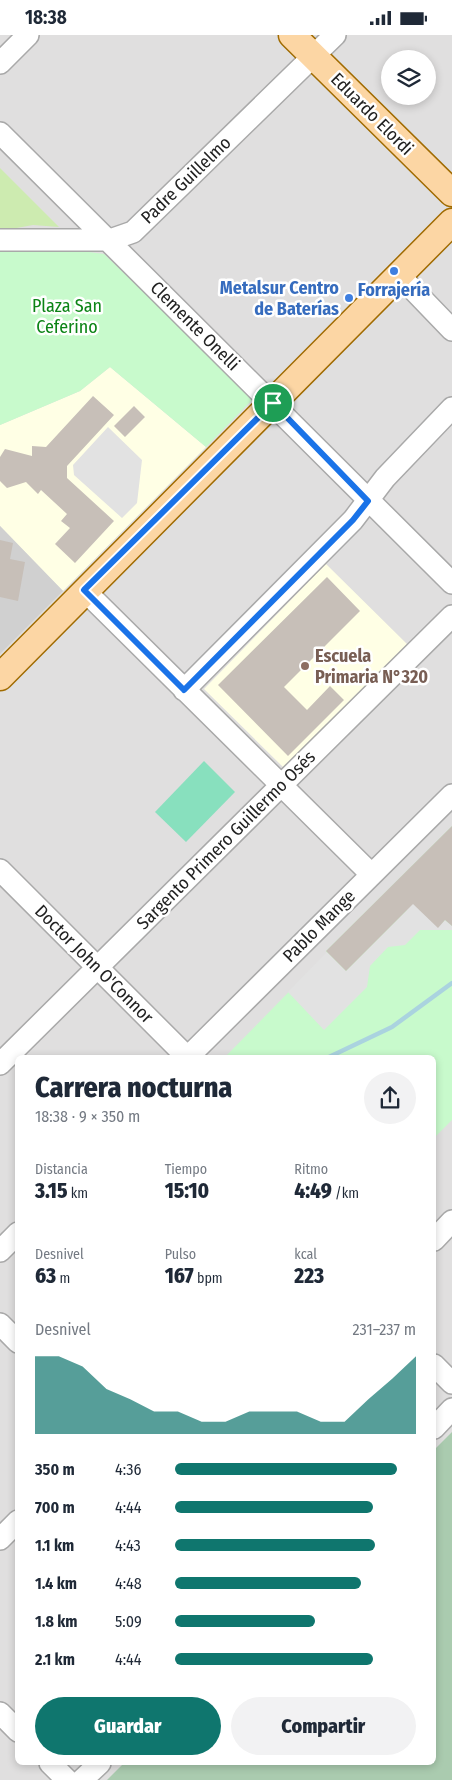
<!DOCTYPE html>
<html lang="es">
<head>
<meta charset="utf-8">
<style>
  body { margin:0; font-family:"Fira Sans Condensed",sans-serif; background:#f2f2f3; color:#1f2937; height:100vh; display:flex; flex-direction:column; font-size:19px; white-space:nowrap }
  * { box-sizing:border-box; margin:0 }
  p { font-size:16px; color:#747a83 }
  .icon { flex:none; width:28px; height:28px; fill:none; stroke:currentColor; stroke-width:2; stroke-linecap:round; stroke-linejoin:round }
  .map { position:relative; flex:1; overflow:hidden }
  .details { position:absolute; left:15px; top:1020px; width:421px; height:710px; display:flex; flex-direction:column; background:#fff; border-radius:8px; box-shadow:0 2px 8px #0003 }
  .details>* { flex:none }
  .tools { position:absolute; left:381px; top:15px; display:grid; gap:10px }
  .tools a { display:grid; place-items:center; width:55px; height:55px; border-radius:50%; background:#fff; box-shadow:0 2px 8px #0003; font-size:25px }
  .pin { position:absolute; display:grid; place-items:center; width:42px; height:42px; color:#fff; margin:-21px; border:2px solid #fff; border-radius:50%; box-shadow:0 1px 5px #0007 }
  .round { display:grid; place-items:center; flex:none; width:52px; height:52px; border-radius:26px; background:#f2f2f3 }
  .overview { display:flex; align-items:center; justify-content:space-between; height:85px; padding:0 20px }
  h1 { font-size:28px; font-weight:800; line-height:38px }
  .figures { display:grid; grid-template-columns:repeat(3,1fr); gap:8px; height:85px; padding:5px 20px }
  .figures div { display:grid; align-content:center }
  .figures b { font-size:21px; font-weight:800 }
  .figures small { font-size:14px; font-weight:400 }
  .figures p { font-size:14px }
  .chart { height:140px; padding:10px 20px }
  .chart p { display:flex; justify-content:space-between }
  .chart svg { width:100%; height:90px; margin-top:5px; fill:#0f766e; opacity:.7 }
  .action { display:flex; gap:10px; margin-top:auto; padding:10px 20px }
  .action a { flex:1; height:58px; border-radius:30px; background:#0f766e; color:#fff; font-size:20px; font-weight:800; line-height:58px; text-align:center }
  .action a+a { background:#f2f2f3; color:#1f2937 }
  ul { padding:0 20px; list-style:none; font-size:16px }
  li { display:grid; grid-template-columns:80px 60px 1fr; align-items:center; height:38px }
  li i { height:12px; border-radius:6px; background:#0f766e }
  .status { display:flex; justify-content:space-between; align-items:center; height:35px; padding:0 25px; background:#fff; direction:ltr }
  .status svg { height:14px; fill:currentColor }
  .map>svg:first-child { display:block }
  .residential { fill:#e0dfdf; fill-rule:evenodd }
  .education { fill:#ffffe5 }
  .religious { fill:#d0d0d0 }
  .grass { fill:#cdebb0 }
  .cemetery { fill:#aacbaf }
  .park { fill:#c8facc }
  .pitch { fill:#88e0be }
  .parking { fill:#e2e2e2 }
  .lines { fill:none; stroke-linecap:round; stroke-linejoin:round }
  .stream { stroke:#aad3df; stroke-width:4.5 }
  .building { fill:#c7bfb8 }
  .minor-casing { stroke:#a9a9a9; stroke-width:24 }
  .major-casing { stroke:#a06b00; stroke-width:29 }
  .minor { stroke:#fff; stroke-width:21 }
  .major { stroke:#fcd6a4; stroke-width:26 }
  .route-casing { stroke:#fff; stroke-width:10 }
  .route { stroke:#1a73e8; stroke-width:6 }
  .shop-dot { fill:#3f7fe0; stroke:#fff; stroke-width:2 }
  .education-dot { fill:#8d6e63; stroke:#fff; stroke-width:2 }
  .labels { text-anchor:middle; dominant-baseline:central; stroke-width:5; stroke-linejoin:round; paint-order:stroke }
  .street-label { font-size:18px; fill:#222; stroke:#fff }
  .shop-label { font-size:18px; font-weight:bold; fill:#366cbe; stroke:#fff; text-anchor:end }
  .park-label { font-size:18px; fill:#0c8416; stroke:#fff }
  .education-label { font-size:18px; font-weight:bold; fill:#785e54; stroke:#fff; text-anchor:start }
</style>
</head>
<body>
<div class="status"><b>18:38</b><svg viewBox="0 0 49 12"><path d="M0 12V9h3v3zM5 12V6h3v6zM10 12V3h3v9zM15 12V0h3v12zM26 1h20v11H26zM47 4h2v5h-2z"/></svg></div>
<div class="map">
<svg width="452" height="1745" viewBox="0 0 452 1745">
  <rect width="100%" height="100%" fill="#f2efe9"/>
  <!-- residential -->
  <path class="residential" d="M 0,0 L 452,0 L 452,1745 L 0,1745 ZM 390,24 L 428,24 L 428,61 L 390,61 ZM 18,1022 L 434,1022 L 434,1728 L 18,1728 Z"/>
  <!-- education -->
  <path class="education" d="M 110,332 L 206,412 L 63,556 L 0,491 L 0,390 L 80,356 Z
    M 326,529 L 407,609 L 284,733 L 204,654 Z"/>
  <!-- religious -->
  <path class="religious" d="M 0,491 L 63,556 L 0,619 Z"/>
  <!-- grass -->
  <path class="grass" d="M 0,133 L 59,192 L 33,190 L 0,196 Z"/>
  <!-- cemetery -->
  <path class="cemetery" d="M 452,1397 L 452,1745 L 107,1745 L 124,1728 L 434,1728 L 434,1415 Z"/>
  <!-- park -->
  <path class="park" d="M 35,210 L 104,219 L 254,363 L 206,412 L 110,332 L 80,356 L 0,390 L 0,217 Z
    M 452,791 L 452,1085 L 434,1103 L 434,1022 L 225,1022 L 327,918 L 326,916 Z"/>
  <!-- pitch -->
  <path class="pitch" d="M 204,726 L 235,757 L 186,807 L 155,777 Z"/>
  <!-- parking -->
  <path class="parking" d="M 108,392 L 142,425 L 137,468 L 122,483 L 74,440 L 73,430 Z
    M 394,849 L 438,892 L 445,885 L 452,891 L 452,895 L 420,895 L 405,910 L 388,912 L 370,931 L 367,952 L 324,995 L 288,957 L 327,917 L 346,936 L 407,875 Z"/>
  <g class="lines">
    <!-- stream -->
    <path class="stream" d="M 329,1022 L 392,992 L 452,948"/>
  </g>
  <!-- building -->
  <path class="building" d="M 93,361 L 114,380 L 67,431 L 67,443 L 114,486 L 75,528 L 55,509 L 70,493 L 61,486 L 67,479 L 41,455 L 38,459 L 26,447 L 7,453 L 0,446 L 0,422 L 5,414 L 32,421 L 32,411 L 46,412 Z
    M 134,371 L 145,382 L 125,402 L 114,391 Z
    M 0,505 L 13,508 L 10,524 L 25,527 L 18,566 L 0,562 Z
    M 327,542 L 360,576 L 284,652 L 307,675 L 330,651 L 344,665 L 288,721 L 218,650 Z
    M 452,791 L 452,891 L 445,885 L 438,893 L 413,869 L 346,936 L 326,916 Z"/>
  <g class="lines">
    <!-- minor casing -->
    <g class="minor-casing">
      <path id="minor" d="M 0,28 L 28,0
        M 0,98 L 452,548
        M 0,205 L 110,205 L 133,197 L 335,0
        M 400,241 L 452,295
        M 84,555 L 371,839
        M 184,655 L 353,485 L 385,443 L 452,373
        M 0,835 L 187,1022
        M 188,1022 L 452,760
        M 0,1029 L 452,581
        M 434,1205 L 452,1186
        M 0,1216 L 18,1198
        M 0,1289 L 18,1307
        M 434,1330 L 452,1348
        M 434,1393 L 452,1374
        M 0,1504 L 18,1486
        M 0,1678 L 18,1696
        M 50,1728 L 67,1745
        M 82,1745 L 100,1728"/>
    </g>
    <!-- major casing -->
    <g class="major-casing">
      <path id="major" d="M 292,0 L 452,158
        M 0,642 L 452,187"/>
    </g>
    <!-- minor -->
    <use href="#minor" class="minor"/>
    <!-- major -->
    <use href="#major" class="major"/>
  </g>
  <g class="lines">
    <!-- route casing -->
    <g class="route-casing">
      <path id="route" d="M 273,368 L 368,466 L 353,485 L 184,655 L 84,555 Z"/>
    </g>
    <!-- route -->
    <use href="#route" class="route"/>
  </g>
  <!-- markers -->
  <g class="shop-dot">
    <circle cx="394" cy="236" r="5"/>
    <circle cx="349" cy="263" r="5"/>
  </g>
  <circle class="education-dot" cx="305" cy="631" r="5"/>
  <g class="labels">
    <!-- street labels -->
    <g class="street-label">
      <text transform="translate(372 79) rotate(45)">Eduardo Elordi</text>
      <text transform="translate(186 145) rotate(-44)">Padre Guillelmo</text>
      <text transform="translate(195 291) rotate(45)">Clemente Onelli</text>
      <text transform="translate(226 805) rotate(-45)">Sargento Primero Guillermo Osés</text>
      <text transform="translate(319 891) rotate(-45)">Pablo Mange</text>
      <text transform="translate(94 929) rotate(45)">Doctor John O'Connor</text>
    </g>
    <!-- shop labels -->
    <g class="shop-label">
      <text x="339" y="253">Metalsur Centro<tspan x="339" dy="21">de Baterías</tspan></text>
      <text x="394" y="255" text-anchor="middle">Forrajería</text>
    </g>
    <!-- park labels -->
    <g class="park-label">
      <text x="67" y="271">Plaza San<tspan x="67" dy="21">Ceferino</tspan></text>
    </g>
    <!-- education labels -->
    <g class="education-label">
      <text x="315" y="621">Escuela<tspan x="315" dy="21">Primaria N°320</tspan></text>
    </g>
  </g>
</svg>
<div class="tools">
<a><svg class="icon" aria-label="layers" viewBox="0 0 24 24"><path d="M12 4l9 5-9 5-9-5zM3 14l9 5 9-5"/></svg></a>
</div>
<div class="pin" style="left:273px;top:368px;background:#1e9e55"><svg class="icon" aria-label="arrive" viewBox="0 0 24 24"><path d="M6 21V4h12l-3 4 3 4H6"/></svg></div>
<section class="details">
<div class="overview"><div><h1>Carrera nocturna</h1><p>18:38 · 9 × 350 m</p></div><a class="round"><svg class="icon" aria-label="share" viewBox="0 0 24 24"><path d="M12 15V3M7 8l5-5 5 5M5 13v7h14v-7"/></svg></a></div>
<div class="figures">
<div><p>Distancia</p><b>3.15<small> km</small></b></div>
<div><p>Tiempo</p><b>15:10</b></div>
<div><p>Ritmo</p><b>4:49<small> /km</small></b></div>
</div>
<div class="figures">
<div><p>Desnivel</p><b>63<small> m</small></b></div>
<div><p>Pulso</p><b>167<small> bpm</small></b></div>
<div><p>kcal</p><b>223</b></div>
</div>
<div class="chart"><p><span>Desnivel</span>231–237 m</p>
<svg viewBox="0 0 160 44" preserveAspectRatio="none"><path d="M0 44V6L10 6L20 11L30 22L40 27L50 33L60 33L70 38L80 38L90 33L100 33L110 33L120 38L130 38L140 27L150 17L160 6V44z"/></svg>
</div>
<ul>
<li><b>350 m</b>4:36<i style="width:92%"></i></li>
<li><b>700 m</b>4:44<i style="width:82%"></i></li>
<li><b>1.1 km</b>4:43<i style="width:83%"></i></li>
<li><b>1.4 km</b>4:48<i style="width:77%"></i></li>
<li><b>1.8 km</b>5:09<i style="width:58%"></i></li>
<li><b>2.1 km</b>4:44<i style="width:82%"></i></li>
</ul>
<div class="action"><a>Guardar</a><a>Compartir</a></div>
</section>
</div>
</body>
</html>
